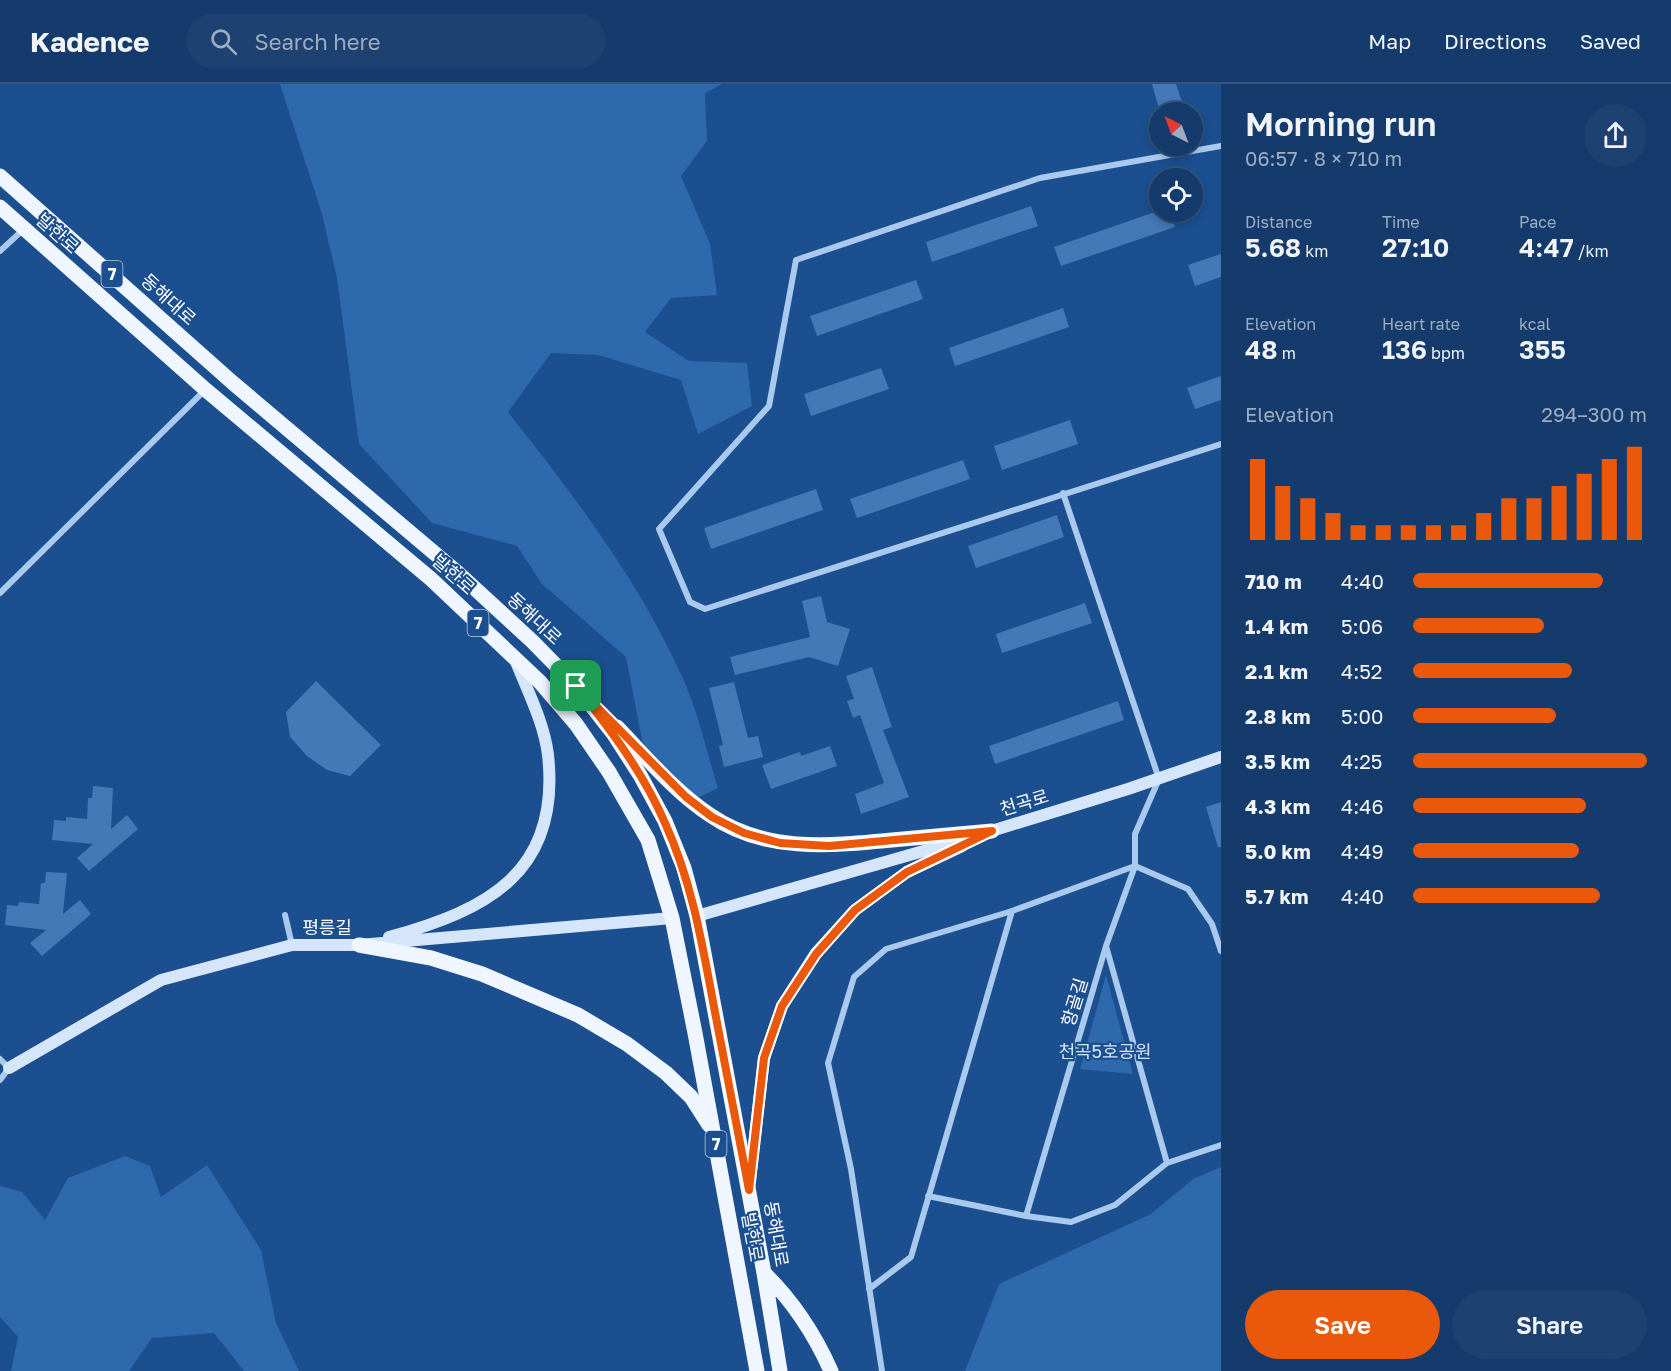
<!DOCTYPE html>
<html lang="en">
<head>
<meta charset="utf-8">
<style>
  body { margin:0; font-family:"Golos Text","Noto Sans KR",sans-serif; background:#1d4271; color:#f1f3f6; height:100vh; display:flex; flex-direction:column; font-size:22px; white-space:nowrap }
  * { box-sizing:border-box; margin:0 }
  p { font-size:20px; color:#9dadc1 }
  .icon { flex:none; width:33px; height:33px; fill:none; stroke:currentColor; stroke-width:2; stroke-linecap:round; stroke-linejoin:round }
  .map { position:relative; flex:1; overflow:hidden }
  .details { display:flex; flex-direction:column; background:#143b6b; width:450px }
  .details>* { flex:none }
  .needle { width:39px; rotate:318deg }
  .buttons { position:absolute; left:1149px; top:18px; display:grid; gap:12px }
  .buttons a { display:grid; place-items:center; width:54px; height:54px; border-radius:50%; background:#143b6b; box-shadow:0 3px 9px #0003,0 0 0 2px #33557e; font-size:30px }
  .pin { position:absolute; display:grid; place-items:center; width:51px; height:51px; color:#fff; margin:-26px; border-radius:12px; box-shadow:0 3px 9px #0006 }
  .round { display:grid; place-items:center; flex:none; width:63px; height:63px; border-radius:32px; background:#1d4271 }
  .headline { display:flex; align-items:center; justify-content:space-between; height:102px; padding:0 24px }
  h1 { font-size:33px; font-weight:600; line-height:45px }
  .metrics { display:grid; grid-template-columns:repeat(3,1fr); gap:9px; height:102px; padding:6px 24px }
  .metrics div { display:grid; align-content:center }
  .metrics b { font-size:26px; font-weight:600 }
  .metrics small { font-size:16px; font-weight:400 }
  .metrics p { font-size:16px }
  .chart { height:168px; padding:12px 24px }
  .chart p { display:flex; justify-content:space-between }
  .chart svg { width:100%; height:108px; margin-top:6px; stroke:#ea580c; stroke-width:6 }
  .cta { display:flex; gap:12px; margin-top:auto; padding:12px 24px }
  .cta a { flex:1; height:69px; border-radius:36px; background:#ea580c; color:#fff; font-size:24px; font-weight:600; line-height:69px; text-align:center }
  .cta a+a { background:#1d4271; color:#f1f3f6 }
  ul { padding:0 24px; list-style:none; font-size:20px }
  li { display:grid; grid-template-columns:96px 72px 1fr; align-items:center; height:45px }
  li i { height:15px; border-radius:8px; background:#ea580c }
  header { display:flex; align-items:center; gap:36px; box-sizing:border-box; height:84px; padding:0 30px; background:#143b6b; border-bottom:2px solid #33557e }
  header strong { font-size:28px }
  nav { display:flex; gap:33px; margin-inline-start:auto; font-size:21px }
  .search { width:420px; height:54px; background:#1d4271; display:flex; align-items:center; gap:15px; box-sizing:border-box; padding:0 21px; border-radius:33px; color:#9dadc1; font-size:22px }
  main { display:flex; flex:1; min-height:0 }
  .map>svg:first-child { display:block }
  .green { fill:#2e69ad }
  .building { fill:#4478b7 }
  .lines { fill:none; stroke-linecap:round; stroke-linejoin:round }
  .street { stroke:#a9c9ee; stroke-width:6 }
  .secondary { stroke:#d6e6fa; stroke-width:12 }
  .primary { stroke:#f0f6ff; stroke-width:15 }
  .route-casing { stroke:#fff; stroke-width:12 }
  .route { stroke:#ea580c; stroke-width:8 }
  .labels { text-anchor:middle; dominant-baseline:central; stroke-width:4.5; stroke-linejoin:round; paint-order:stroke }
  .shield { fill:#1b4f8f; stroke:#bbcadd; stroke-width:1.5 }
  .shield-label { font-size:16px; font-weight:bold; fill:#fff }
  .street-label { font-size:18px; fill:#fff; stroke:#1b4f8f }
  .park-label { font-size:18px; fill:#cfe3fa; stroke:#1b4f8f }
</style>
</head>
<body>
<header>
<strong>Kadence</strong>
<div class="search"><svg class="icon" aria-label="search" viewBox="0 0 24 24"><circle cx="10" cy="10" r="6"/><path d="M15 15l6 6"/></svg>Search here</div>
<nav><a>Map</a><a>Directions</a><a>Saved</a></nav>
</header>
<main>
<div class="map">
<svg width="1221" height="1287" viewBox="0 0 1221 1287">
  <rect width="100%" height="100%" fill="#1b4f8f"/>
  <!-- green -->
  <path class="green" d="M 280,0 L 722,0 L 705,9 L 707,57 L 681,92 L 710,160 L 717,211 L 671,214 L 645,248 L 689,277 L 747,279 L 752,322 L 698,350 L 681,296 L 598,271 L 551,269 L 508,328 C 575,413 641,499 685,599 C 699,632 707,669 718,704 L 683,721 L 642,656 L 626,573 L 542,500 L 517,462 L 432,439 L 359,360 L 337,194 L 322,130 Z
    M 1106,891 L 1133,990 L 1080,985 Z
    M 125,1072 L 150,1082 L 161,1113 L 207,1081 L 261,1166 L 276,1239 L 299,1287 L 244,1287 L 214,1249 L 152,1254 L 129,1287 L 11,1287 L 18,1253 L 0,1233 L 0,1102 L 22,1108 L 45,1136 L 68,1094 Z
    M 1221,1083 L 1221,1287 L 965,1287 L 999,1200 L 1151,1130 L 1193,1095 Z"/>
  <!-- building -->
  <path class="building" d="M 1152,0 L 1176,0 L 1182,18 L 1159,25 Z
    M 1031,122 L 1038,142 L 932,178 L 926,158 Z
    M 1155,128 L 1169,128 L 1175,143 L 1061,182 L 1054,163 Z
    M 1221,170 L 1221,193 L 1195,202 L 1188,181 Z
    M 916,196 L 923,215 L 817,252 L 810,232 Z
    M 1063,224 L 1069,243 L 955,282 L 949,264 Z
    M 881,284 L 889,305 L 811,332 L 804,310 Z
    M 1221,292 L 1221,316 L 1195,325 L 1187,304 Z
    M 1070,336 L 1078,360 L 1002,386 L 994,362 Z
    M 963,376 L 970,395 L 857,434 L 850,415 Z
    M 816,405 L 823,426 L 711,465 L 704,444 Z
    M 1057,431 L 1064,453 L 976,484 L 968,462 Z
    M 821,512 L 827,538 L 850,545 L 838,582 L 809,573 L 735,591 L 730,573 L 810,553 L 802,517 Z
    M 1085,519 L 1092,539 L 1002,569 L 996,550 Z
    M 872,583 L 892,643 L 883,646 L 909,713 L 861,730 L 855,710 L 884,699 L 860,631 L 853,634 L 847,617 L 854,615 L 846,592 Z
    M 316,597 L 381,661 L 350,692 L 327,686 L 307,672 L 290,653 L 286,628 Z
    M 734,598 L 748,654 L 758,652 L 763,673 L 724,683 L 719,662 L 723,661 L 709,604 Z
    M 1118,617 L 1124,636 L 995,680 L 989,662 Z
    M 830,662 L 837,682 L 771,705 L 762,681 L 800,668 L 801,672 Z
    M 93,702 L 113,704 L 111,745 L 127,731 L 138,745 L 89,787 L 77,774 L 93,760 L 52,756 L 54,736 L 66,737 L 66,733 L 87,735 L 88,714 L 92,714 Z
    M 1221,718 L 1221,763 L 1218,763 L 1206,723 Z
    M 46,788 L 67,789 L 63,830 L 80,816 L 91,830 L 42,872 L 30,859 L 46,846 L 5,841 L 7,821 L 18,822 L 19,818 L 39,820 L 41,799 L 45,799 Z"/>
  <g class="lines">
    <!-- street -->
    <path class="street" d="M 1221,62 L 1040,94 L 796,176 L 769,322 L 659,445 L 690,518 L 705,525 L 1221,360
      M 0,167 L 24,145
      M 1063,409 L 1159,695 L 1135,750 L 1135,782 L 1188,805 L 1212,840 L 1221,867
      M 0,509 L 205,306
      M 285,831 L 292,861
      M 1106,862 L 1167,1079
      M 0,975 L 9,984 L 0,996
      M 928,1112 L 1026,1132 L 1071,1138 L 1115,1121 L 1167,1079 L 1221,1061
      M 1026,1132 L 1106,862 L 1135,782
      M 869,1205 L 911,1173 L 1012,827
      M 882,1287 L 851,1085 L 828,979 L 854,893 L 886,865 L 1012,827 L 1135,782"/>
    <!-- secondary -->
    <path class="secondary" d="M 985,749 L 1128,705 L 1221,673
      M 697,832 L 969,754
      M 389,853 C 488,826 561,788 548,671 C 544,638 527,606 515,575
      M 9,984 L 161,896 L 292,861 L 359,861 L 672,834
      M 750,1096 L 764,974 L 782,922 L 816,869 L 855,826 L 907,788 L 962,762"/>
    <!-- primary -->
    <path class="primary" d="M 0,92 L 233,299 L 458,489 L 532,557 L 576,602 L 613,649 L 640,691 L 665,737 L 684,784 L 697,832 L 764,1189 L 780,1287
      M 0,123 L 206,306 L 431,495 L 540,598 L 576,640 L 609,688 L 648,756 L 672,834 L 695,949 L 757,1287
      M 617,643 C 647,674 675,708 710,731 C 765,769 830,762 892,756 C 926,753 959,750 992,747
      M 359,861 L 431,874 L 482,890 L 578,931 L 627,960 L 666,989 L 691,1013 L 709,1041
      M 764,1189 C 794,1218 814,1249 831,1287"/>
  </g>
  <g class="lines">
    <!-- route casing -->
    <g class="route-casing">
      <path id="route" d="M 576,602 L 686,713 L 712,733 L 744,749 L 780,759 L 829,762 L 992,747 L 907,788 L 855,826 L 816,870 L 782,922 L 764,974 L 749,1106 C 737,1045 726,984 714,923 C 702,859 692,798 665,739 C 643,688 610,645 576,602 Z"/>
    </g>
    <!-- route -->
    <use href="#route" class="route"/>
  </g>
  <g class="labels">
    <!-- shield labels -->
    <g class="shield">
      <rect x="101.5" y="177" width="21" height="26" rx="4.5"/>
      <rect x="467.5" y="526" width="21" height="26" rx="4.5"/>
      <rect x="705.5" y="1047" width="21" height="26" rx="4.5"/>
    </g>
    <g class="shield-label">
      <text x="112" y="190">7</text>
      <text x="478" y="539">7</text>
      <text x="716" y="1060">7</text>
    </g>
    <!-- street labels -->
    <g class="street-label">
      <text transform="translate(58 149) rotate(42)">발한로</text>
      <text transform="translate(169 215) rotate(42)">동해대로</text>
      <text transform="translate(454 490) rotate(42)">발한로</text>
      <text transform="translate(535 534) rotate(43)">동해대로</text>
      <text transform="translate(1024 718) rotate(-17)">천곡로</text>
      <text x="327" y="843">평릉길</text>
      <text transform="translate(1074 918) rotate(-73)">항골길</text>
      <text transform="translate(777 1150) rotate(80)">동해대로</text>
      <text transform="translate(753 1153) rotate(80)">발한로</text>
    </g>
    <!-- park labels -->
    <g class="park-label">
      <text x="1105" y="967">천곡5호공원</text>
    </g>
  </g>
</svg>
<div class="buttons">
<a><svg class="needle" viewBox="-14 -14 28 28"><path d="M0-13l5 13h-10z" fill="#e53935"/><path d="M0 13l5-13h-10z" fill="#9dadc1"/></svg></a>
<a><svg class="icon" aria-label="locate" viewBox="0 0 24 24"><circle cx="12" cy="12" r="6"/><path d="M12 2v4M12 18v4M2 12h4M18 12h4"/></svg></a>
</div>
<div class="pin" style="left:576px;top:602px;background:#1e9e55"><svg class="icon" aria-label="arrive" viewBox="0 0 24 24"><path d="M6 21V4h12l-3 4 3 4H6"/></svg></div>
</div>
<section class="details">
<div class="headline"><div><h1>Morning run</h1><p>06:57 · 8 × 710 m</p></div><a class="round"><svg class="icon" aria-label="share" viewBox="0 0 24 24"><path d="M12 15V3M7 8l5-5 5 5M5 13v7h14v-7"/></svg></a></div>
<div class="metrics">
<div><p>Distance</p><b>5.68<small> km</small></b></div>
<div><p>Time</p><b>27:10</b></div>
<div><p>Pace</p><b>4:47<small> /km</small></b></div>
</div>
<div class="metrics">
<div><p>Elevation</p><b>48<small> m</small></b></div>
<div><p>Heart rate</p><b>136<small> bpm</small></b></div>
<div><p>kcal</p><b>355</b></div>
</div>
<div class="chart"><p><span>Elevation</span>294–300 m</p>
<svg viewBox="0 0 160 44" preserveAspectRatio="none"><path d="M5 44V11M15 44V22M25 44V27M35 44V33M45 44V38M55 44V38M65 44V38M75 44V38M85 44V38M95 44V33M105 44V27M115 44V27M125 44V22M135 44V17M145 44V11M155 44V6"/></svg>
</div>
<ul>
<li><b>710 m</b>4:40<i style="width:81%"></i></li>
<li><b>1.4 km</b>5:06<i style="width:56%"></i></li>
<li><b>2.1 km</b>4:52<i style="width:68%"></i></li>
<li><b>2.8 km</b>5:00<i style="width:61%"></i></li>
<li><b>3.5 km</b>4:25<i style="width:100%"></i></li>
<li><b>4.3 km</b>4:46<i style="width:74%"></i></li>
<li><b>5.0 km</b>4:49<i style="width:71%"></i></li>
<li><b>5.7 km</b>4:40<i style="width:80%"></i></li>
</ul>
<div class="cta"><a>Save</a><a>Share</a></div>
</section>
</main>
</body>
</html>
